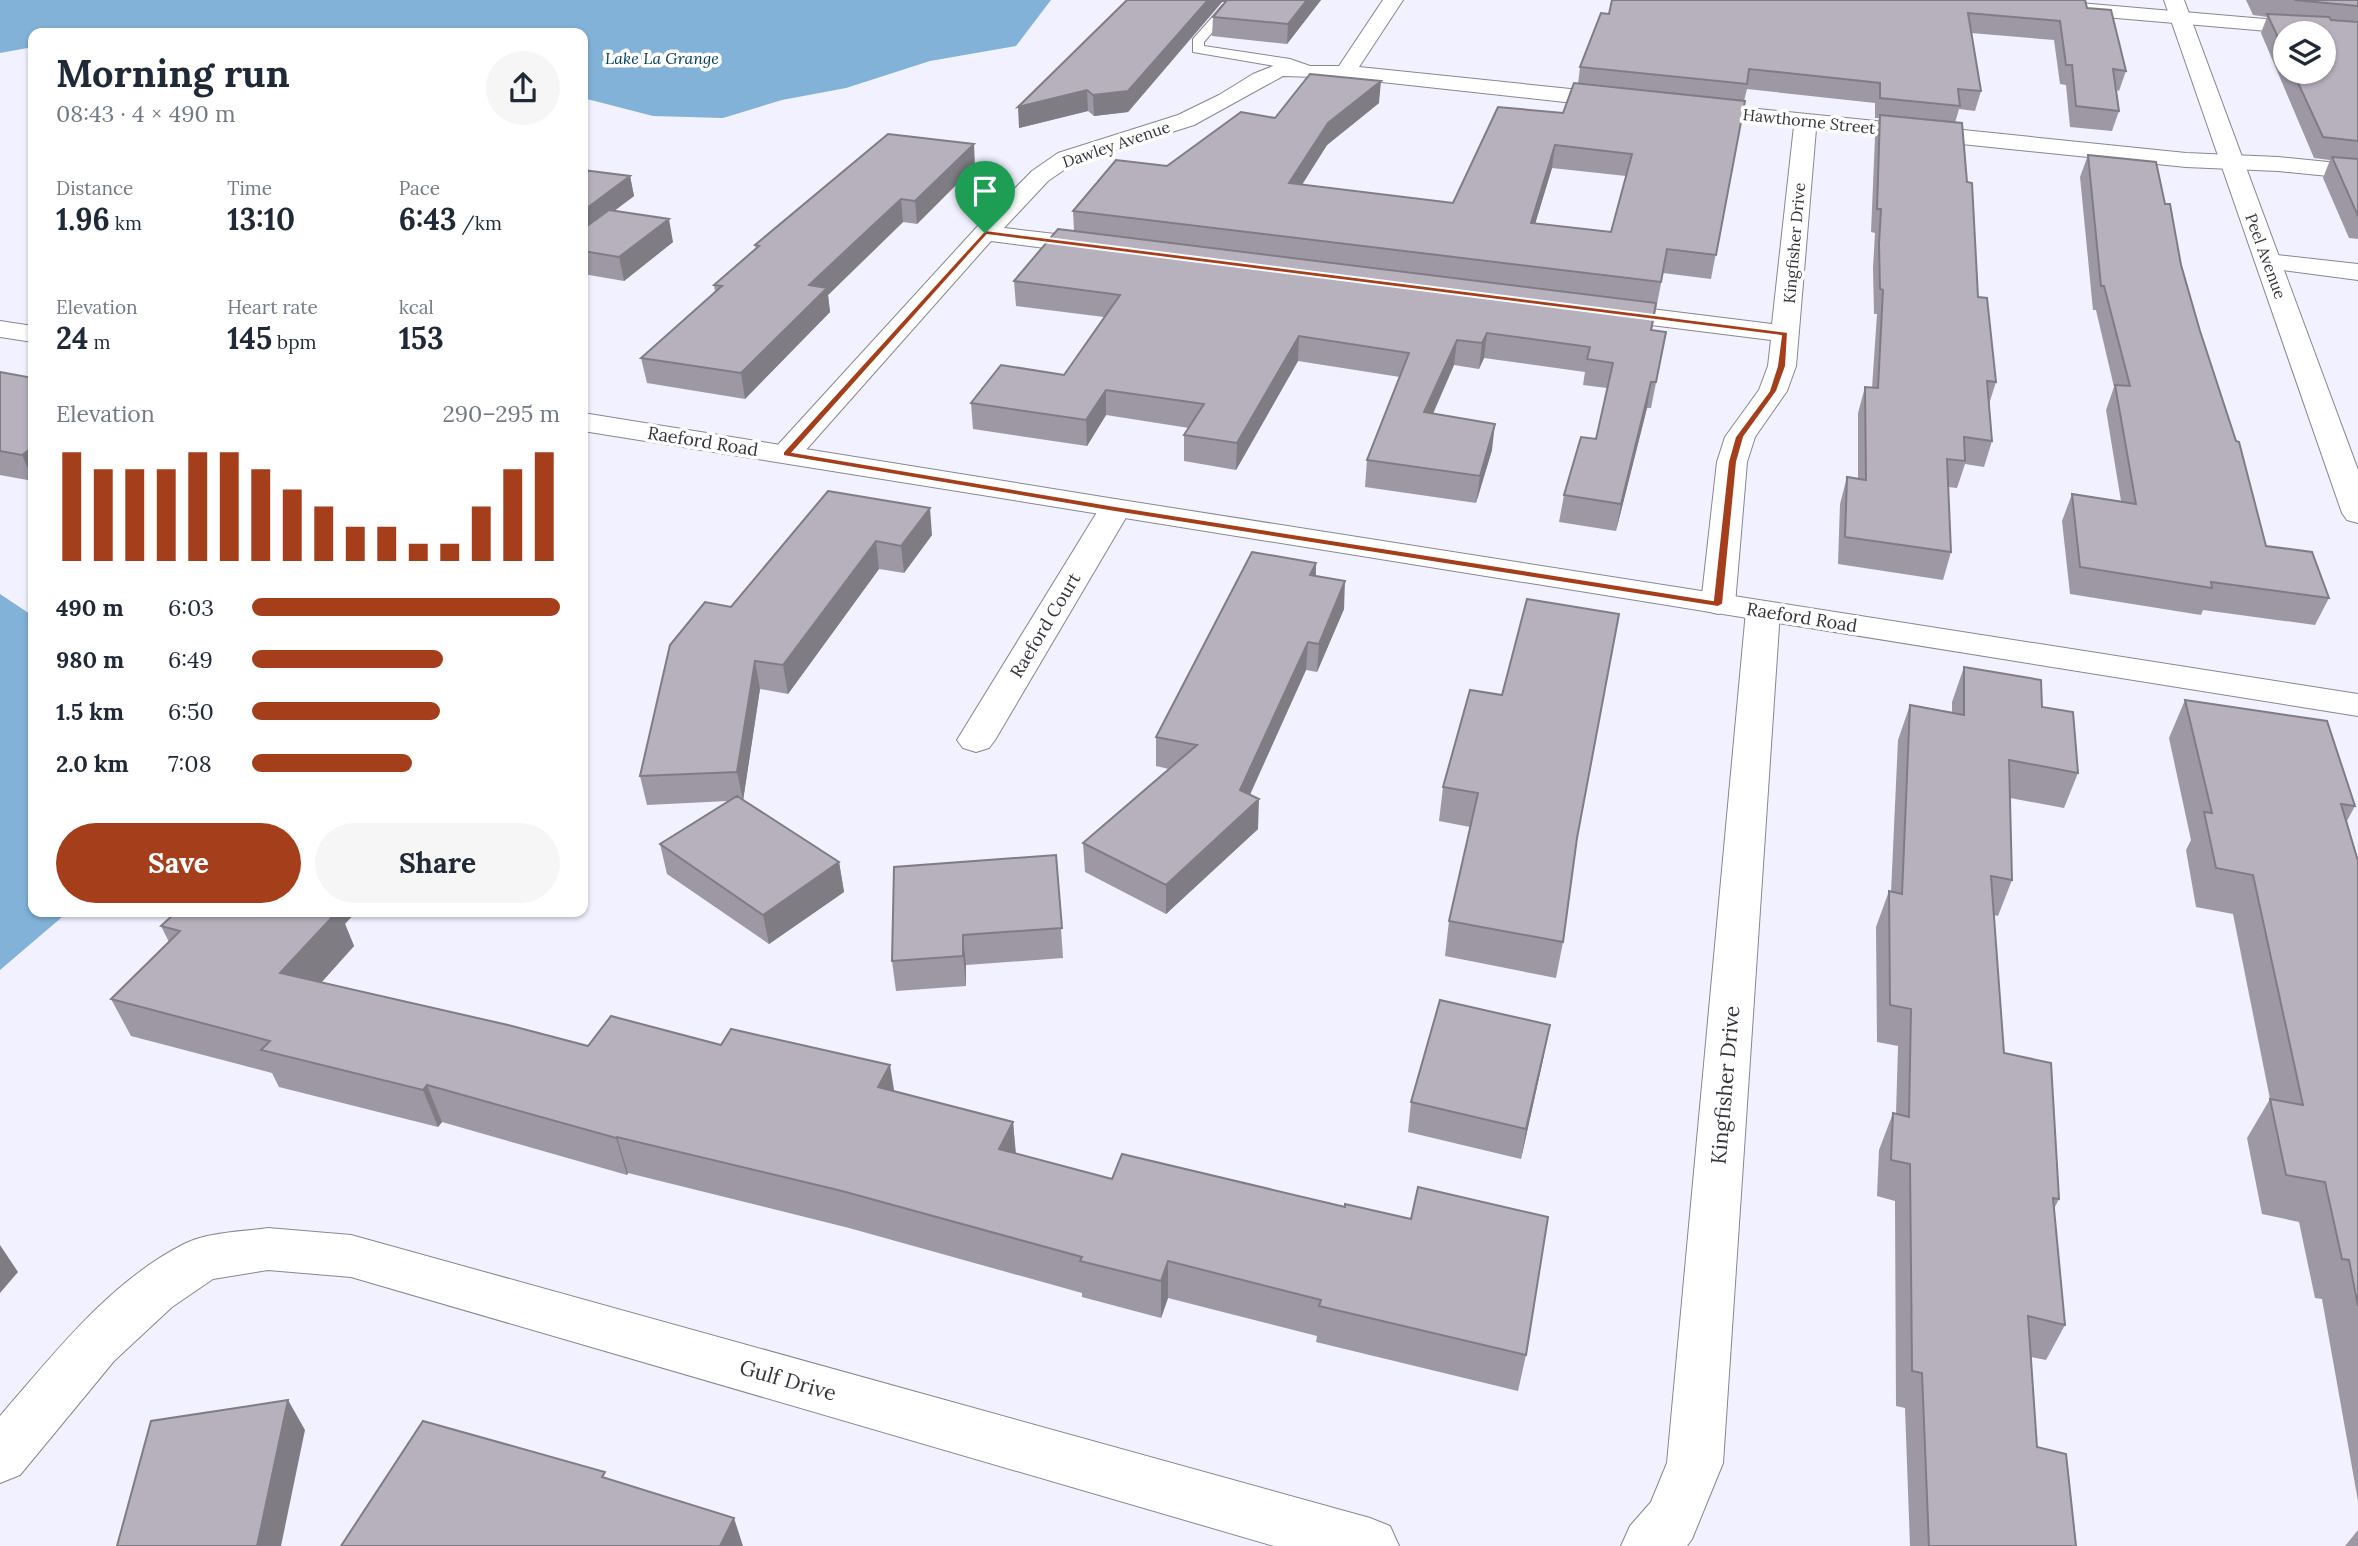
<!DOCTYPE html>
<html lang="en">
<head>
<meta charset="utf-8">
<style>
  body { margin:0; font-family:Lora,serif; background:#f6f6f7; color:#1f2937; height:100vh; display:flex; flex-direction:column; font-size:26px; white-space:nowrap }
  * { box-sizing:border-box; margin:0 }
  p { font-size:23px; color:#747a83 }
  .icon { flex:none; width:38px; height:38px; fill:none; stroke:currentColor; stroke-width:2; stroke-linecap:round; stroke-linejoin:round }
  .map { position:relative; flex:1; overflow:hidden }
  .side { position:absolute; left:28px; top:28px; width:560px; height:889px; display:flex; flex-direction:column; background:#fff; border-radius:14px; box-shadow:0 2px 5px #0004 }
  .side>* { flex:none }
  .fabs { position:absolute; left:2273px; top:21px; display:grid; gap:14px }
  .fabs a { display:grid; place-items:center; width:63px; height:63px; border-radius:50%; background:#fff; box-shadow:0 2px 5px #0004; font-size:35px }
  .pin { position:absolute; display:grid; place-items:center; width:60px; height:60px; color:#fff; margin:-72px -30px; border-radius:50% 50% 50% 0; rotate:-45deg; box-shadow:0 0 7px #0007 }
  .pin .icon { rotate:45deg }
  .round { display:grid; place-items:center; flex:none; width:74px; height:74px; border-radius:37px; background:#f6f6f7 }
  .head { display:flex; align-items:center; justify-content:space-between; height:119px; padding:0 28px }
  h1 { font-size:38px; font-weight:700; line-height:52px }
  .figures { display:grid; grid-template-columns:repeat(3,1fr); gap:10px; height:119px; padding:7px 28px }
  .figures div { display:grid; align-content:center }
  .figures b { font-size:30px; font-weight:700 }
  .figures small { font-size:19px; font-weight:400 }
  .figures p { font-size:19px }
  .chart { height:196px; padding:14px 28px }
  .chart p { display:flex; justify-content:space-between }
  .chart svg { width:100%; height:126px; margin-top:7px; stroke:#a53e1b; stroke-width:6 }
  .cta { display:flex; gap:14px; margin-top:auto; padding:14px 28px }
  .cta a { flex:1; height:80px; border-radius:42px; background:#a53e1b; color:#fff; font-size:28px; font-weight:700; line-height:80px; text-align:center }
  .cta a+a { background:#f6f6f7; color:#1f2937 }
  ul { padding:0 28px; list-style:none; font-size:23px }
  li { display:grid; grid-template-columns:112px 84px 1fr; align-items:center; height:52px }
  li i { height:18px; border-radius:9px; background:#a53e1b }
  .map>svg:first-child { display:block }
  .water { fill:#82b2d7 }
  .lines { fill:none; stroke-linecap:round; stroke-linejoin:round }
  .service-casing { stroke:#878692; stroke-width:2 }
  .minor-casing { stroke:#878692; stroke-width:2 }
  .tertiary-casing { stroke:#878692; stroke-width:2 }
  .service { fill:#fff; fill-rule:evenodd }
  .minor { fill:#fff; fill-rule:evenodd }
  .tertiary { fill:#fff; fill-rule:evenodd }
  .wall { fill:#9d98a3; fill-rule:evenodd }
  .shaded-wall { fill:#807c84 }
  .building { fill:#b7b1bd; stroke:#807c84; stroke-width:2; fill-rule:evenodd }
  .route { fill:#a53e1b; stroke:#fff; stroke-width:2; fill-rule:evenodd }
  .labels { text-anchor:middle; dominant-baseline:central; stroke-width:7; stroke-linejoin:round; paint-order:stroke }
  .far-water-label { font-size:16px; font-style:italic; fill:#023f63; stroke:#fff }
  .far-street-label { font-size:16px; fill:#34343a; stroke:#fff }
  .street-label { font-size:18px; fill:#34343a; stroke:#fff }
  .near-street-label { font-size:21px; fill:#34343a; stroke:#fff }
</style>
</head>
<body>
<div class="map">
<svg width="2358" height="1546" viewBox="0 0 2358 1546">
  <rect width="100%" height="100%" fill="#f1f1ff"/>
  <!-- water -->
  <path class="water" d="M 0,0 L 1051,0 L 1016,46 L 930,61 L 846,88 L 782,100 L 723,118 L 653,116 L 583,98 L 583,33 L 288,33 L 218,28 L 125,33 L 33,33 L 33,47 L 0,53 Z
    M 0,594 L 33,616 L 33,912 L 68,912 L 0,970 Z"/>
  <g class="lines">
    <!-- service casing -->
    <g class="service-casing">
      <path id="service" d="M 1227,4 L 1233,8 L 1204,42 L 1204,46 L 1290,59 L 1310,66 L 1310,72 L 1193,52 L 1193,39 L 1223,5 Z"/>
    </g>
    <!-- minor casing -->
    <g class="minor-casing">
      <path id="minor" d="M 1383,0 L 1403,0 L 1359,67 L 1619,94 L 1627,96 L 1630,101 L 1627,106 L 1619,108 L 1345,78 L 1283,76 L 1194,125 L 1074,163 L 1048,181 L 1004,228 L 1099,239 L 1108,242 L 1112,247 L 1108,252 L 1099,255 L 991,241 L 797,460 L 786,463 L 775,460 L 771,454 L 775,448 L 976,228 L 1032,171 L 1058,153 L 1178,115 L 1219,95 L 1253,74 L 1273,66 L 1339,66 Z
        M 1968,0 L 2045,0 L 2358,27 L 2358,39 L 2324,36 L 2324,33 L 2292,33 L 1978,6 Z
        M 1690,102 L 2186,153 L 2278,157 L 2358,165 L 2358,179 L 2278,171 L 2186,167 L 1816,129 L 1796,366 L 1787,391 L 1755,437 L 1747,462 L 1735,604 L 1730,611 L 1718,614 L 1706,611 L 1701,604 L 1717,462 L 1725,437 L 1759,390 L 1768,366 L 1771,340 L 1603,319 L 1593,317 L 1590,311 L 1593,305 L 1603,303 L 1772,324 L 1794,126 L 1682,114 L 1679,109 L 1682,104 Z
        M 2268,254 L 2358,264 L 2358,280 L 2259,267 L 2255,262 L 2259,257 Z
        M 1115,499 L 1126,502 L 1131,509 L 995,740 L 989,748 L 976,752 L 963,748 L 957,740 L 1099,509 L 1104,502 Z
        M 1763,601 L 1775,604 L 1780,611 L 1723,1463 L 1692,1539 L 1687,1546 L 1621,1546 L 1630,1526 L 1651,1502 L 1667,1463 L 1746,611 L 1751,604 Z
        M 268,1228 L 351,1235 L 1370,1518 L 1390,1526 L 1399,1546 L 1274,1546 L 351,1277 L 268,1270 L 213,1279 L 172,1307 L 114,1361 L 20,1475 L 0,1483 L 0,1416 C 54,1354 109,1282 184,1244 C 208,1232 241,1232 268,1228 Z"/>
    </g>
    <!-- tertiary casing -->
    <g class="tertiary-casing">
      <path id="tertiary" d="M 2164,0 L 2184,0 L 2358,470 L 2358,523 L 2347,520 L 2342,513 Z
        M 0,321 L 33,326 L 33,342 L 0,337 Z
        M 583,413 L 1115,499 L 2358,694 L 2358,716 L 583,431 Z"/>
    </g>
    <!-- service -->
    <use href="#service" class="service"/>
    <!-- minor -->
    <use href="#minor" class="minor"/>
    <!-- tertiary -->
    <use href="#tertiary" class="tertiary"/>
  </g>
  <!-- wall -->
  <path class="wall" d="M 1127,0 L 1321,0 L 1287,44 L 1212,36 L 1213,17 L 1225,2 L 1222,2 L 1128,112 L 1094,116 L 1088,111 L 1019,128 Z
    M 2246,0 L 2358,0 L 2358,239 L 2349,238 L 2323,178 L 2330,160 L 2314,158 L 2261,33 L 2267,17 L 2253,15 ZM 2286,33 L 2324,72 L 2286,72 Z
    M 2087,8 L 2126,71 L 2119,91 L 2116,90 L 2119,111 L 2112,131 L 2070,127 L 2066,85 L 2060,84 L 2054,40 L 1971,33 L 1981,91 L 1975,111 L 1959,109 L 1955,123 L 1978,297 L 1996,382 L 1989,404 L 1992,441 L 1984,467 L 1965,464 L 1957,488 L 1948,487 L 1951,552 L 1943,580 L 1838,564 L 1840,504 L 1847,477 L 1858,479 L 1858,413 L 1865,387 L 1872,388 L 1877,314 L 1874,314 L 1873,268 L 1875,233 L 1871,232 L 1875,137 L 1879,118 L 1875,118 L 1875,103 L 1747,89 L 1744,101 L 1745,101 L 1711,279 L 1663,273 L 1652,330 L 1666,332 L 1651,408 L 1647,408 L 1616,531 L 1559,522 L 1564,495 L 1596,439 L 1607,388 L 1583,385 L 1585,372 L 1484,358 L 1479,369 L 1454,365 L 1433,414 L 1492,450 L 1476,503 L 1365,487 L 1367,460 L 1400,377 L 1298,361 L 1236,470 L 1184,461 L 1184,435 L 1189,428 L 1106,415 L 1087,446 L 973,429 L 971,403 L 1064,375 L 1104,317 L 1016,306 L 1014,281 L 1074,231 L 1073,211 L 1167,166 L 1275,118 L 1379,103 L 1327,145 L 1302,185 L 1453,203 L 1563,113 L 1578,84 L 1580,67 L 1609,14 ZM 1552,168 L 1626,176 L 1611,232 L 1535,224 Z
    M 2088,155 L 2165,204 L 2200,331 L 2266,546 L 2329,598 L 2315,625 L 2203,610 L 2201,615 L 2070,594 L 2062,521 L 2072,494 L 2121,501 L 2106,410 L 2114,387 L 2096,310 L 2093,310 L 2080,177 Z
    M 975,166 L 917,224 L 903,222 L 828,295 L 830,312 L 745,399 L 647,383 L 641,358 L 715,292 L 714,285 L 756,249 L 755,245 Z
    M 583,170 L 630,176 L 634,196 L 614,211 L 673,242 L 624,281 L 583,274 Z
    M 0,372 L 33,378 L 33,481 L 0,475 Z
    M 828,491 L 932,535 L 904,573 L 879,569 L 788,694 L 760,689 L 743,800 L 839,862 L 844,892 L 769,944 L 667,874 L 660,844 L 728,801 L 647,805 L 640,776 Z
    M 1316,563 L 1316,576 L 1344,609 L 1317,672 L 1306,670 L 1250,795 L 1258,829 L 1166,914 L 1085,872 L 1083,843 L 1169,769 L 1156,766 L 1156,737 Z
    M 1964,667 L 2042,707 L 2078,773 L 2064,808 L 2010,798 L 2012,880 L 1998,916 L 1994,915 L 2004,1053 L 2059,1199 L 2054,1209 L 2065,1325 L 2046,1360 L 2031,1357 L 2037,1447 L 2076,1546 L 1910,1546 L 1905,1408 L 1896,1406 L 1895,1201 L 1877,1196 L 1879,1150 L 1893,1113 L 1896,1114 L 1898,1046 L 1877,1042 L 1876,927 L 1889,891 L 1891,892 L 1898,740 L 1910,705 L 1952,712 L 1952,702 Z
    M 1470,690 L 1577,838 L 1563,942 L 1556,978 L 1445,956 L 1449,921 L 1470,827 L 1439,821 L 1443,787 Z
    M 2185,700 L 2355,806 L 2347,821 L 2358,861 L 2358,1501 L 2322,1299 L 2315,1298 L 2299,1222 L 2262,1214 L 2247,1138 L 2270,1099 L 2233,914 L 2196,907 L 2186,850 L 2191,840 L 2169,738 Z
    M 1056,855 L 1063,958 L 966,965 L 966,986 L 896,991 L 892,961 Z
    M 345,924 L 354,946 L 322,982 L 588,1046 L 894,1091 L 1013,1122 L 1016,1153 L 1526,1355 L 1518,1391 L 1316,1342 L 1317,1336 L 1168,1298 L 1161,1318 L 1082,1297 L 1082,1293 L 849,1228 L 628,1173 L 627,1175 L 442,1122 L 438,1127 L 279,1087 L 272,1073 L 131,1036 L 111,999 L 169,942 L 161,926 Z
    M 1544,1055 L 1521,1159 L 1408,1132 L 1411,1102 Z
    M 2358,1530 L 2358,1546 L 2345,1546 Z"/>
  <!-- shaded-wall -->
  <path class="shaded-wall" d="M 1208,0 L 1228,0 L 1228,2 L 1222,2 L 1128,112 L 1094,116 L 1093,95 Z
    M 1307,0 L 1321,0 L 1287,44 L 1288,24 Z
    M 1381,81 L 1379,103 L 1327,145 L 1288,206 L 1289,183 L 1328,123 Z
    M 1087,90 L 1088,111 L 1019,128 L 1018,107 Z
    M 974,144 L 975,166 L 917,224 L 915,201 Z
    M 1555,145 L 1552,168 L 1528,247 L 1531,223 Z
    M 630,176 L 634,196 L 586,232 L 583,217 L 583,211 Z
    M 901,199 L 903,222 L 828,295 L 830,312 L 745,399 L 741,373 L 809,285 Z
    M 669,219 L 673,242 L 624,281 L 619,257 Z
    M 1487,333 L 1484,358 L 1479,369 L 1482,343 Z
    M 1299,336 L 1298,361 L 1236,470 L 1237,443 Z
    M 1457,340 L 1454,365 L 1422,438 L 1424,412 Z
    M 1651,382 L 1647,408 L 1616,531 L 1621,504 Z
    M 1106,390 L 1106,415 L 1087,446 L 1086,420 Z
    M 1495,424 L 1492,450 L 1476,503 L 1480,476 Z
    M 29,450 L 33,460 L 33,480 L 22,455 Z
    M 930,508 L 932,535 L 904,573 L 901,546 Z
    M 876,541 L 879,569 L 788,694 L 783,665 Z
    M 1316,563 L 1315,590 L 1310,575 Z
    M 1345,581 L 1344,609 L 1317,672 L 1319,644 Z
    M 1308,642 L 1306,670 L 1240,816 L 1259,799 L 1258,829 L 1166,914 L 1166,885 L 1240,790 Z
    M 755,661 L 760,689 L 743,801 L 737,772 Z
    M 839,862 L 844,892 L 769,944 L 763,915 Z
    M 317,912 L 356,912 L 345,924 L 354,946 L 297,1009 L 280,973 Z
    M 963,935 L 966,965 L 966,986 L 963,956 Z
    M 1550,1025 L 1544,1055 L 1521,1159 L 1526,1129 Z
    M 890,1065 L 896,1102 L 878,1087 Z
    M 427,1085 L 442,1122 L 438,1127 L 423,1090 Z
    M 1013,1122 L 1016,1159 L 999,1149 Z
    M 617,1137 L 628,1173 L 627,1175 L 616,1138 Z
    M 0,1245 L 18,1272 L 0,1293 Z
    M 1168,1261 L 1168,1298 L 1161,1318 L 1161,1281 Z
    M 288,1400 L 305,1430 L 281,1546 L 257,1546 Z
    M 734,1518 L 743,1546 L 720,1546 Z"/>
  <!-- building -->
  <path class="building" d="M 1127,0 L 1208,0 L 1128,91 L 1093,95 L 1087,90 L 1018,107 Z
    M 1227,0 L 1307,0 L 1288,24 L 1213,17 Z
    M 1612,0 L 2085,0 L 2087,8 L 2111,10 L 2126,71 L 2113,69 L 2119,111 L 2076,106 L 2072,65 L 2066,65 L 2060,21 L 1968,13 L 1981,91 L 1958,89 L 1960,106 L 1880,98 L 1880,83 L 1749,69 L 1747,84 L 1580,67 L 1601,13 L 1609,14 Z
    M 2294,0 L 2358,0 L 2358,6 Z
    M 2267,14 L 2329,17 L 2331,20 L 2358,22 L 2358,141 L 2323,137 L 2293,72 L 2324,72 L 2324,33 L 2286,33 L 2286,54 Z
    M 1310,74 L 1381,81 L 1328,123 L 1289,183 L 1453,203 L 1498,107 L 1563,113 L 1574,83 L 1745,101 L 1716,255 L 1667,249 L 1661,282 L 1073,211 L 1116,160 L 1167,166 L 1241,112 L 1275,118 ZM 1555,145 L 1632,154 L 1611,232 L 1531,223 Z
    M 1880,115 L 1962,123 L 1967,182 L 1972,183 L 1978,297 L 1987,298 L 1996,382 L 1987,381 L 1992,441 L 1964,437 L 1965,461 L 1947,459 L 1951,552 L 1845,537 L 1847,477 L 1866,480 L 1865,387 L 1878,388 L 1883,290 L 1880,289 L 1879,244 L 1881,209 L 1877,209 Z
    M 888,134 L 974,144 L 915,201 L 901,199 L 809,285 L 827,288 L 741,373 L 641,358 L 722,286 L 714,285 L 759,246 L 755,245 Z
    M 2088,155 L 2156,162 L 2165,204 L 2170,204 L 2181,265 L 2200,331 L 2236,441 L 2239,442 L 2266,546 L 2312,552 L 2329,598 L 2211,582 L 2212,588 L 2080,567 L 2072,494 L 2136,504 L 2115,385 L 2130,386 L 2104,286 L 2101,286 Z
    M 2332,157 L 2358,159 L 2358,216 Z
    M 583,170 L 630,176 L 583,211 Z
    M 609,210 L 669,219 L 619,257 L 583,251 L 583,229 Z
    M 1058,229 L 1656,303 L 1651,330 L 1666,332 L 1656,382 L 1651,382 L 1621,504 L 1564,495 L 1581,437 L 1596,439 L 1613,363 L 1587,359 L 1590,347 L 1487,333 L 1482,343 L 1457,340 L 1424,412 L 1495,424 L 1480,476 L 1367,460 L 1409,353 L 1299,336 L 1237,443 L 1184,435 L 1204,404 L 1106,390 L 1086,420 L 971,403 L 1001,365 L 1064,375 L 1120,295 L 1014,281 Z
    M 0,372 L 33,378 L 33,451 L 29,450 L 22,455 L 0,451 Z
    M 828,491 L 930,508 L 901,546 L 876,541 L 783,665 L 755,661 L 737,772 L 640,776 L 670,645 L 705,602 L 731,607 Z
    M 1252,552 L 1316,563 L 1310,575 L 1345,581 L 1319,644 L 1308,642 L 1240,790 L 1259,799 L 1166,885 L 1083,843 L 1197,745 L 1156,737 Z
    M 1527,599 L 1619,614 L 1577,838 L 1563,942 L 1449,921 L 1478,793 L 1443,787 L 1470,690 L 1502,695 Z
    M 1964,667 L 2041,680 L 2042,707 L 2073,712 L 2078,773 L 2009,760 L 2012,880 L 1991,876 L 2004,1053 L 2051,1063 L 2059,1199 L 2053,1198 L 2065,1325 L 2028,1316 L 2037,1447 L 2066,1454 L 2076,1546 L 1929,1546 L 1922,1373 L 1912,1371 L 1910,1164 L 1891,1160 L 1893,1113 L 1909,1117 L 1911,1009 L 1890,1005 L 1889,891 L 1902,894 L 1910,705 L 1964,715 Z
    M 2185,700 L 2327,721 L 2355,806 L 2341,804 L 2358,861 L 2358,1306 L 2349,1260 L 2342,1259 L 2325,1182 L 2286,1175 L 2270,1099 L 2303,1105 L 2253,875 L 2216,868 L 2204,812 L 2212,813 Z
    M 737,796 L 839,862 L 763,915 L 660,844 Z
    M 1056,855 L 1062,928 L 963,935 L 963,956 L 892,961 L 894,867 Z
    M 176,912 L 337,912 L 280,973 L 508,1025 L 588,1046 L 611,1016 L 721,1045 L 731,1029 L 890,1065 L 878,1087 L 1013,1122 L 999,1149 L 1112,1179 L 1122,1154 L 1345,1207 L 1345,1204 L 1411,1219 L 1418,1187 L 1548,1217 L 1526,1355 L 1319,1306 L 1321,1300 L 1168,1261 L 1161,1281 L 1080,1261 L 1082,1257 L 842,1191 L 617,1137 L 616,1138 L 427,1085 L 423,1090 L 261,1050 L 270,1041 L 111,999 L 180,931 L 161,926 Z
    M 1440,1000 L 1550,1025 L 1526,1129 L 1411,1102 Z
    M 288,1400 L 257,1546 L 117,1546 L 151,1421 Z
    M 423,1421 L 605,1472 L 602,1477 L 734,1518 L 720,1546 L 341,1546 Z"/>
  <!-- route -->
  <path class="route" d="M 985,230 L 1788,332 L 1786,366 L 1777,391 L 1744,437 L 1737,462 L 1723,604 L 1718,607 L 1115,512 L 783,456 L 783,452 ZM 987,235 L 1781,336 L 1777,366 L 1769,391 L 1735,437 L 1728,462 L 1713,600 L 1115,506 L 793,452 Z"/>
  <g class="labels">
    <!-- far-water labels -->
    <g class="far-water-label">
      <text x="662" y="58">Lake La Grange</text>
    </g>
    <!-- far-street labels -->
    <g class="far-street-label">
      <text transform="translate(1809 121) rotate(6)">Hawthorne Street</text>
      <text transform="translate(1116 144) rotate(-19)">Dawley Avenue</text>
      <text transform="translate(1794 243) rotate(-85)">Kingfisher Drive</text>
      <text transform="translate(2266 256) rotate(70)">Peel Avenue</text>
    </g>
    <!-- street labels -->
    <g class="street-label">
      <text transform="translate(703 441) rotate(9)">Raeford Road</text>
      <text transform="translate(1802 617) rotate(9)">Raeford Road</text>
      <text transform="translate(1045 625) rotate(-59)">Raeford Court</text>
    </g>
    <!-- near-street labels -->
    <g class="near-street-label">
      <text transform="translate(1725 1085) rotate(-85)">Kingfisher Drive</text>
      <text transform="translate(788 1380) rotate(16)">Gulf Drive</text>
    </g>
  </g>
</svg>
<div class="fabs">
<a><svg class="icon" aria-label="layers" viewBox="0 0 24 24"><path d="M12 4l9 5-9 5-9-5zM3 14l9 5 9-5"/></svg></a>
</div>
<div class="pin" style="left:985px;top:233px;background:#1e9e55"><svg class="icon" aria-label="arrive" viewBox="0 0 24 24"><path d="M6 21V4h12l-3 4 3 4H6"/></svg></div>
<section class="side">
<div class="head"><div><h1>Morning run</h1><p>08:43 · 4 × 490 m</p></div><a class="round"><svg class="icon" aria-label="share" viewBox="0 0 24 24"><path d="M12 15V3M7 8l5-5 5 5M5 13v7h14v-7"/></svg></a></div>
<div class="figures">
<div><p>Distance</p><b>1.96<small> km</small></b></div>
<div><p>Time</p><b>13:10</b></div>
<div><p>Pace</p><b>6:43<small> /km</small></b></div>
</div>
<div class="figures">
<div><p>Elevation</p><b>24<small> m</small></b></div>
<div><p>Heart rate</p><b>145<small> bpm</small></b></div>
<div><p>kcal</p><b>153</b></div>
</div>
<div class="chart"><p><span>Elevation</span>290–295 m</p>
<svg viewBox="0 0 160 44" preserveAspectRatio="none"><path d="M5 44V6M15 44V12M25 44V12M35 44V12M45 44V6M55 44V6M65 44V12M75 44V19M85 44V25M95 44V32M105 44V32M115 44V38M125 44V38M135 44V25M145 44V12M155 44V6"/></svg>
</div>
<ul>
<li><b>490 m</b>6:03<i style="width:100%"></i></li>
<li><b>980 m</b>6:49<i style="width:62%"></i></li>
<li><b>1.5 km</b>6:50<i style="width:61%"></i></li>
<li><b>2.0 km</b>7:08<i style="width:52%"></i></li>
</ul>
<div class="cta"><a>Save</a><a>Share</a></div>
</section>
</div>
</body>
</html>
